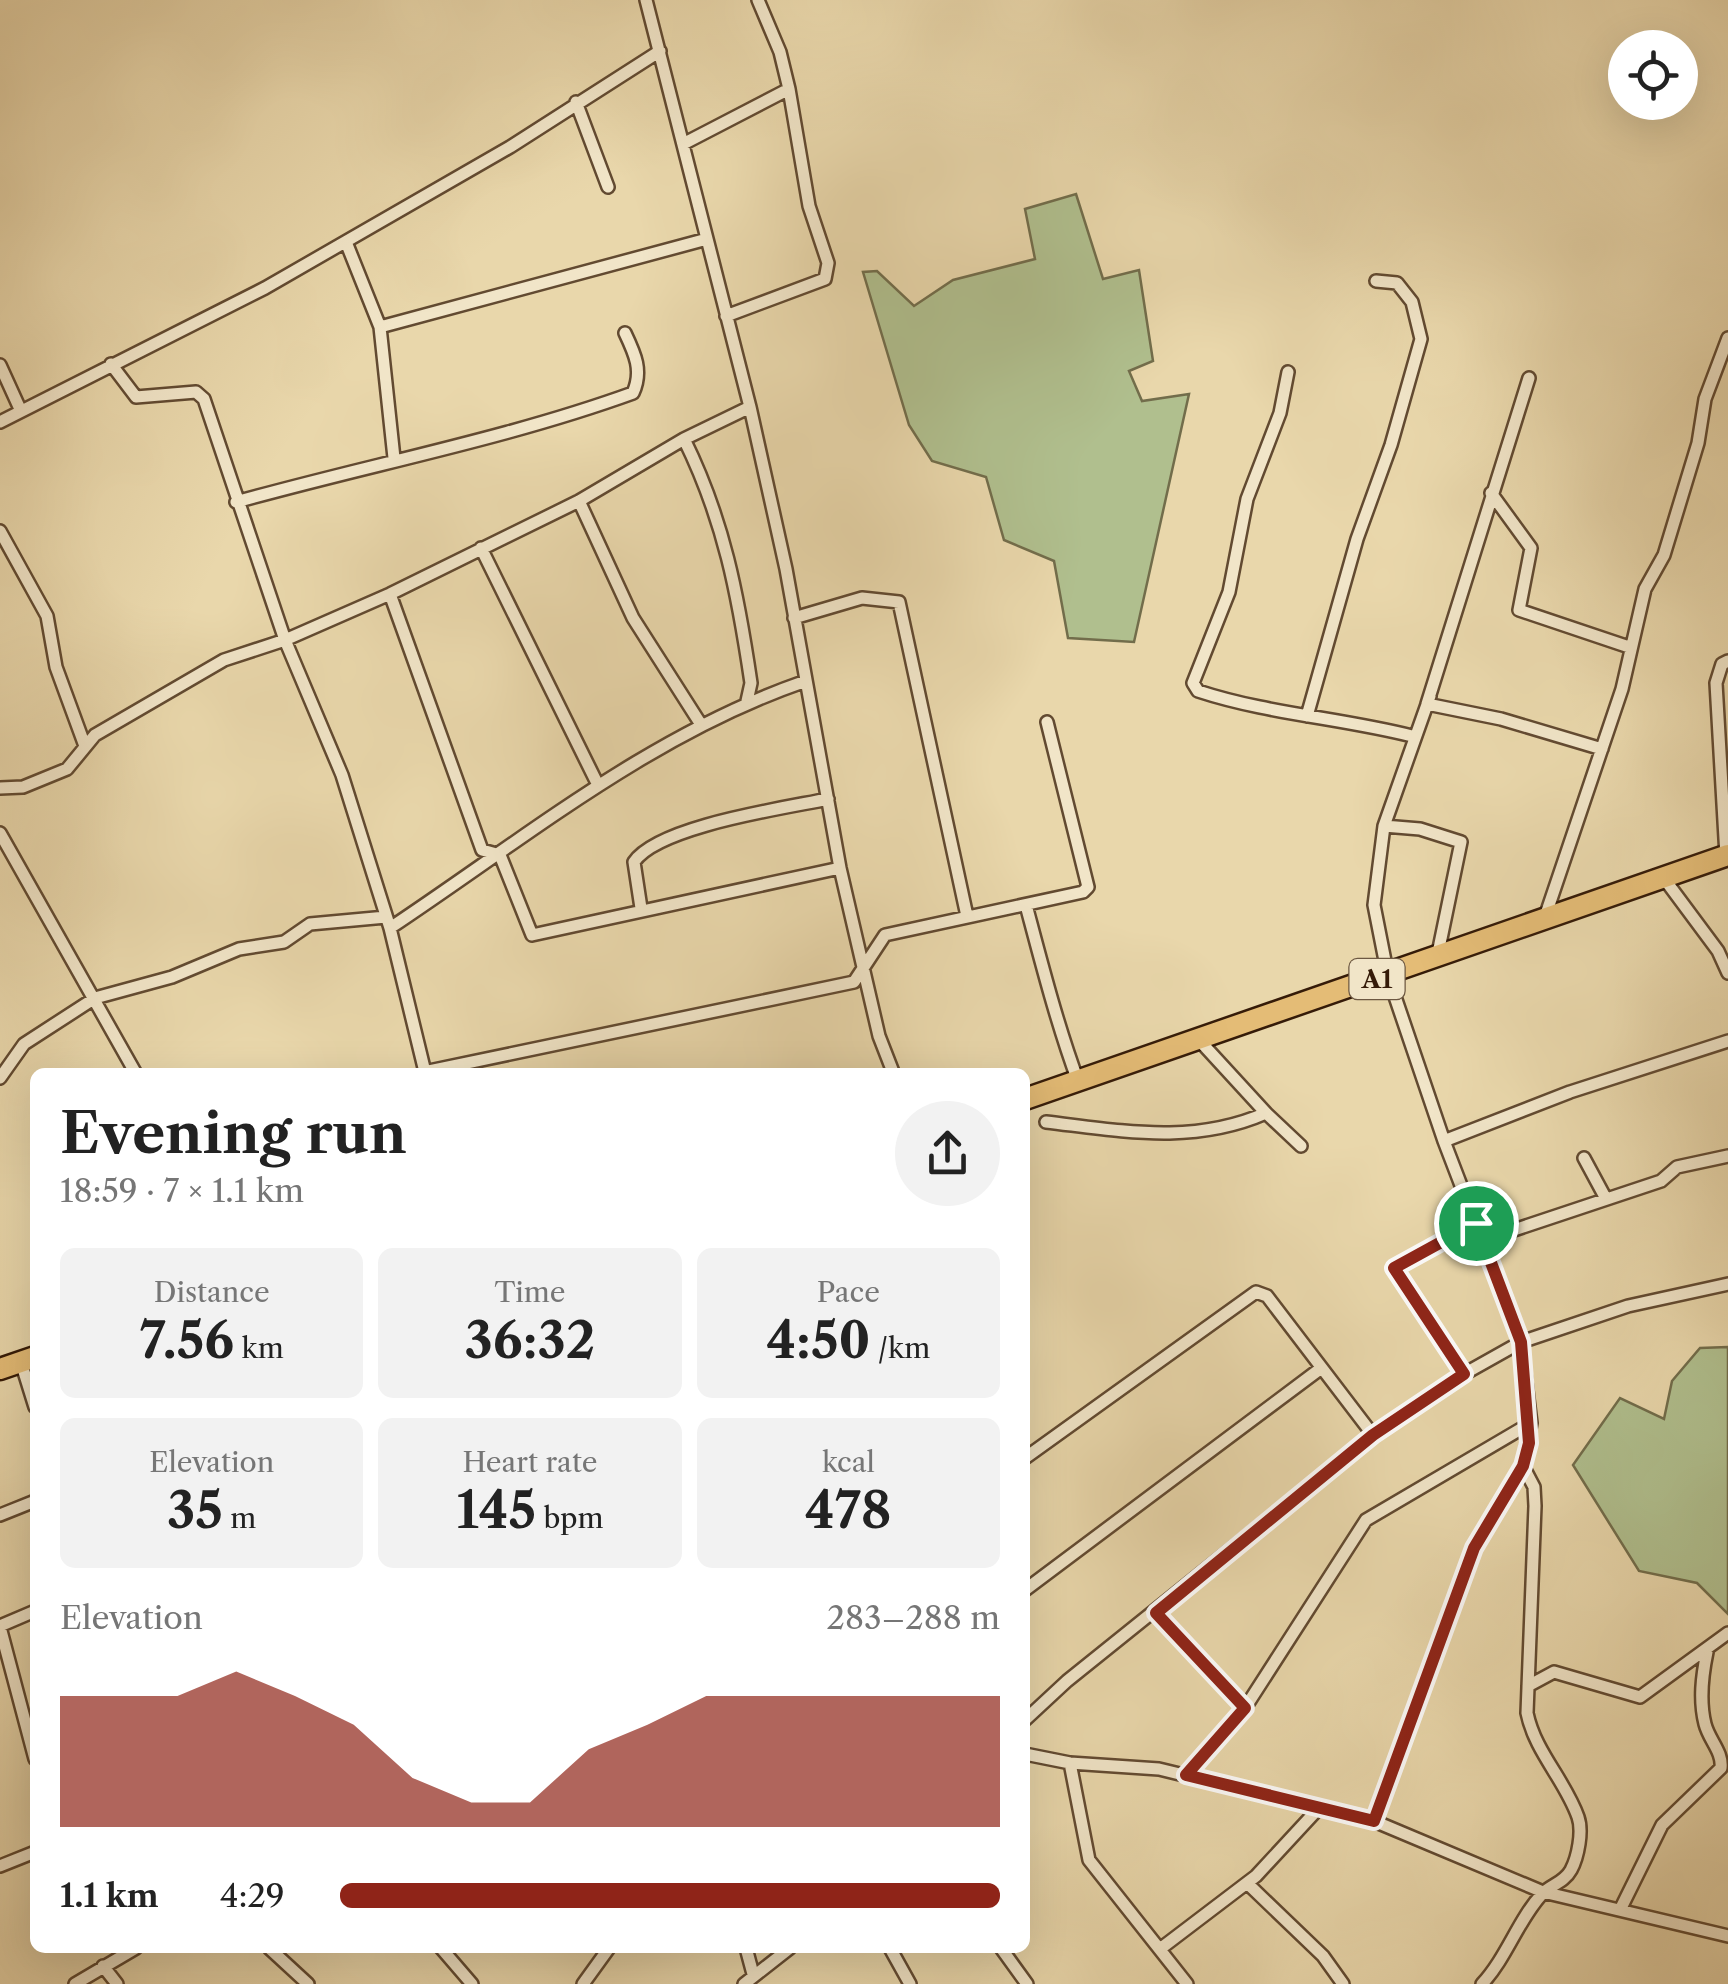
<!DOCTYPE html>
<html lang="en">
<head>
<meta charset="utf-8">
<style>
  body { margin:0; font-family:"Libre Caslon Text",serif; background:#f2f2f2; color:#222; height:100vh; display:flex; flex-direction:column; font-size:38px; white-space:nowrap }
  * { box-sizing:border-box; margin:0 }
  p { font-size:32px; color:#767676 }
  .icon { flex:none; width:55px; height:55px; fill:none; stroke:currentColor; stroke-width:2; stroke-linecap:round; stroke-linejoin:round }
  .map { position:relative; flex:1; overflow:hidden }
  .details { position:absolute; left:30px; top:1068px; width:1000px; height:885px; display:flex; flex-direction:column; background:#fff; border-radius:15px; box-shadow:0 10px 40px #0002 }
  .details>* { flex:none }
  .tools { position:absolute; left:1608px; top:30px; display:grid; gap:20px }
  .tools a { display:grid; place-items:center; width:90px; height:90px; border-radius:50%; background:#fff; box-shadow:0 10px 40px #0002; font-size:50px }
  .pin { position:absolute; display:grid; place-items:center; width:85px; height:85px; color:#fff; margin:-42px; border:5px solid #fff; border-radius:50%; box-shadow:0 2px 10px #0007 }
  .round { display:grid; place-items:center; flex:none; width:105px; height:105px; border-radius:52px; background:#f2f2f2 }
  .overview { display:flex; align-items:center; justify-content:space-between; height:170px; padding:0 30px }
  h1 { font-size:55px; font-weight:800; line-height:75px }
  .metrics { display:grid; grid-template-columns:repeat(3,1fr); gap:15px; height:170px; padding:10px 30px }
  .metrics div { display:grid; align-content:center; border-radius:15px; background:#f2f2f2; text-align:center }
  .metrics b { font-size:50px; font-weight:800 }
  .metrics small { font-size:28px; font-weight:400 }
  .metrics p { font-size:28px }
  .chart { height:280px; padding:20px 30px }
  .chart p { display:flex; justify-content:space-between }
  .chart svg { width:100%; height:180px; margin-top:10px; fill:#8f2418; opacity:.7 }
  ul { padding:0 30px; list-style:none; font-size:32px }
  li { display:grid; grid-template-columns:160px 120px 1fr; align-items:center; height:75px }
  li i { height:25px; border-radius:12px; background:#8f2418 }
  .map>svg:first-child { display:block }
  .green { fill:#b0bf8e; stroke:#726d4b; stroke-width:2.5 }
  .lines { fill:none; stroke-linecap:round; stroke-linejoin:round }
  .street-casing { stroke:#624a31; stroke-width:16 }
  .highway-casing { stroke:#351b08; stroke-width:25 }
  .street { stroke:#f1e5c8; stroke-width:11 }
  .highway { stroke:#e4bc76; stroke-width:20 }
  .route-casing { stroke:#fff; stroke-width:20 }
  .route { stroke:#8f2418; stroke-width:12 }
  .labels { text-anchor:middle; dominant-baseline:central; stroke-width:8; stroke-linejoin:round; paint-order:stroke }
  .shield { fill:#f1e5c8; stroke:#6d5842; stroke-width:2.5 }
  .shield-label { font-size:25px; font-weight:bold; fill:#351b08 }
</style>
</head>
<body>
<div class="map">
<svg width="1728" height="1984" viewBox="0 0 1728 1984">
  <rect width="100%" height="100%" fill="#e9d7ab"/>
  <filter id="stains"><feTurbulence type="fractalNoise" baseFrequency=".002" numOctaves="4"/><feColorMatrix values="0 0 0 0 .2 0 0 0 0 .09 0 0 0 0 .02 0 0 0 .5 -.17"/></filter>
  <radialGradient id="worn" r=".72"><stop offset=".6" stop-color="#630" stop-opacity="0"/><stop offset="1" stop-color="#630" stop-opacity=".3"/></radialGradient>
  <!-- green -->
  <path class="green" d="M 1076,194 L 1103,279 L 1139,270 L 1153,361 L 1129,371 L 1142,401 L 1189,394 L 1134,642 L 1068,638 L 1054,561 L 1004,540 L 986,477 L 932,461 L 909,425 L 863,272 L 877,271 L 914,306 L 953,280 L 1035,259 L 1025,209 Z
    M 1728,1347 L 1728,1614 L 1697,1583 L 1639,1571 L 1573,1465 L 1620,1398 L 1664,1419 L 1672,1381 L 1700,1348 Z"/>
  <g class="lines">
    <!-- street casing -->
    <g class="street-casing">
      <path id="street" d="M 646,0 L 750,407 L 786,569 L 840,868 L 879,1036 L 893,1072
        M 576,102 L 608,187
        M 683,144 L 789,89
        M 346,242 L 380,327 L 394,458
        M 726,316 L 825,279 L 828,263 L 809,206 L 789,89 L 780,52 L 758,0
        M 380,327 L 707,239
        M 111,364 L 136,397 L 196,392 L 204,399 L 285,640 L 342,775 L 390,928 L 425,1072
        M 0,365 L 20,409
        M 1288,372 L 1280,413 L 1247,499 L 1229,592 L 1193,683 L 1198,691 C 1268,714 1341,718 1412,736
        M 1529,378 L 1427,704 L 1501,719 L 1602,749
        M 0,422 L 265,288 L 510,147 L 660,51
        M 684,439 C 724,520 738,595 751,683 L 747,701
        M 1491,493 L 1531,548 L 1519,610 L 1629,647
        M 579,501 L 633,618 L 700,723
        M 236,502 C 368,465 506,439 633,393 C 643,371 635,354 625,333
        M 0,531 L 47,616 L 56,667 L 85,746
        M 481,548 L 598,785
        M 390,594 L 482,850 L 500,855 L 532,935 L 840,868
        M 794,618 L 862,598 L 899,602 L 967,916
        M 1307,716 L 1357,539 L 1391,445 L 1421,339 L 1412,302 L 1397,283 L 1376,281
        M 0,788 L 23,787 L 67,769 L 95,735 L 224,660 L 285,640 L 390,594 L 579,501 L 684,439 L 750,407
        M 1384,826 L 1420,829 L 1461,842 L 1437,958
        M 0,833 L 135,1072
        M 1726,856 L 1716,683 L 1722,664 L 1728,661
        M 1663,877 L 1718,951 L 1728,973
        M 1026,905 C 1042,965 1057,1024 1078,1081
        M 641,908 L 634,862 C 658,826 785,808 828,799
        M 1544,920 L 1622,689 L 1645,589 L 1664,555 L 1698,443 L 1705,399 L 1728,338
        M 390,928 C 524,839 650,735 803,682
        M 1199,1040 L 1266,1113
        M 424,1072 L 854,982 L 885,935 L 1083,892 L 1088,887 L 1047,722
        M 0,1078 L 24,1044 L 95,998 L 172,977 L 239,949 L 284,942 L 310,924 L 386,917
        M 1046,1122 C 1123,1131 1193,1145 1266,1113 L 1301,1146
        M 1444,1141 L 1570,1092 L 1728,1041
        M 1584,1158 L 1605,1197
        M 1484,1240 L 1661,1181 L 1677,1167 L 1728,1156
        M 21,1362 L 35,1407
        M 1464,1374 L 1394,1268 L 1476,1223
        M 1025,1458 L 1256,1292 L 1267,1296 L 1373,1435
        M 0,1515 L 35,1501
        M 1025,1590 L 1320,1369
        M 1156,1613 L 1245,1708
        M 0,1626 L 35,1611
        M 0,1627 L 35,1759
        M 1528,1686 L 1554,1672 L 1640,1697 L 1728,1633
        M 1025,1720 L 1067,1681 L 1373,1435 L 1464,1374 L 1521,1342 L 1628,1306 L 1728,1284
        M 1025,1754 L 1070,1763 L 1159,1769 L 1374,1821 L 1543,1892 L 1728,1936
        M 1070,1763 L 1089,1860 L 1187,1984
        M 1186,1775 L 1245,1708 L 1366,1520 L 1531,1423
        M 1374,1821 L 1474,1548 L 1523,1466 L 1531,1423 L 1521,1342 L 1444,1141 L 1388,976 L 1374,905 L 1384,826 L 1430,696
        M 0,1866 L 35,1852
        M 1247,1883 L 1323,1956 L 1343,1984
        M 1620,1910 L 1662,1825 L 1721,1768 C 1723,1752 1709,1740 1705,1724 C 1699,1700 1702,1676 1707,1652
        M 269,1948 L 308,1984
        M 441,1948 L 472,1984
        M 746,1948 L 753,1974
        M 890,1948 L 910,1984
        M 1001,1948 L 1027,1984
        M 1160,1949 L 1256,1876 L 1318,1809
        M 103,1966 L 117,1984
        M 75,1984 L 136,1948
        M 583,1984 L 609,1948
        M 744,1984 L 790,1948
        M 1482,1984 C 1507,1957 1518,1920 1542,1894 C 1550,1885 1564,1883 1571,1870 C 1578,1857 1583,1831 1578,1817 C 1565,1780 1535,1752 1527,1713 L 1535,1506 L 1534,1487 L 1523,1466"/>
    </g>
    <!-- highway casing -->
    <g class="highway-casing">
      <path id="highway" d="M 1025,1099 L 1728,855
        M 0,1369 L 35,1357"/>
    </g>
    <!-- street -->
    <use href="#street" class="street"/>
    <!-- highway -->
    <use href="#highway" class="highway"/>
  </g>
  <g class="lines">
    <!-- route casing -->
    <g class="route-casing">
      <path id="route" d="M 1476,1223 L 1521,1342 L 1529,1443 L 1523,1466 L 1474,1548 L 1374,1821 L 1186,1775 L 1245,1708 L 1156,1613 L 1373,1435 L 1464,1374 L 1394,1268 Z"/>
    </g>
    <!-- route -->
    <use href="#route" class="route"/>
  </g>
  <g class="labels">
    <!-- shield labels -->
    <rect class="shield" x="1349.5" y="959" width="55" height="40" rx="8"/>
    <g class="shield-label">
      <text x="1377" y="979">A1</text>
    </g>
  </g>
  <rect width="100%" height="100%" filter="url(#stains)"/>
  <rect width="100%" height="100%" fill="url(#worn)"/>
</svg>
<div class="tools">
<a><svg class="icon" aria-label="locate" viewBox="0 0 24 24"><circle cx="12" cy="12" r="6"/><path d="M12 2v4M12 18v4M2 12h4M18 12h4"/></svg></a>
</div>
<div class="pin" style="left:1476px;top:1223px;background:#1e9e55"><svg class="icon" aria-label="arrive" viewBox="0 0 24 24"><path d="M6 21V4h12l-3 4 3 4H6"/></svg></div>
<section class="details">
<div class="overview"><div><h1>Evening run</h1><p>18:59 · 7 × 1.1 km</p></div><a class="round"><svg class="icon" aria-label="share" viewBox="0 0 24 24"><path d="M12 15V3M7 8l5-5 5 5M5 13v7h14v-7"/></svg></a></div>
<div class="metrics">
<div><p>Distance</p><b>7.56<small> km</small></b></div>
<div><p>Time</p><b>36:32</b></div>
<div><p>Pace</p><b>4:50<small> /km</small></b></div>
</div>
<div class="metrics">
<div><p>Elevation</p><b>35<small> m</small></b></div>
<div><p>Heart rate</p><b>145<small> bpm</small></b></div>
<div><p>kcal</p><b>478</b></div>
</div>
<div class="chart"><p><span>Elevation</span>283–288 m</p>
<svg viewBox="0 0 160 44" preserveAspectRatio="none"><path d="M0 44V12L10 12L20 12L30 6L40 12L50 19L60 32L70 38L80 38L90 25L100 19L110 12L120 12L130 12L140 12L150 12L160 12V44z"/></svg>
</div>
<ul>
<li><b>1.1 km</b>4:29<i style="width:100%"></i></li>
</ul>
</section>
</div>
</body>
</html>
